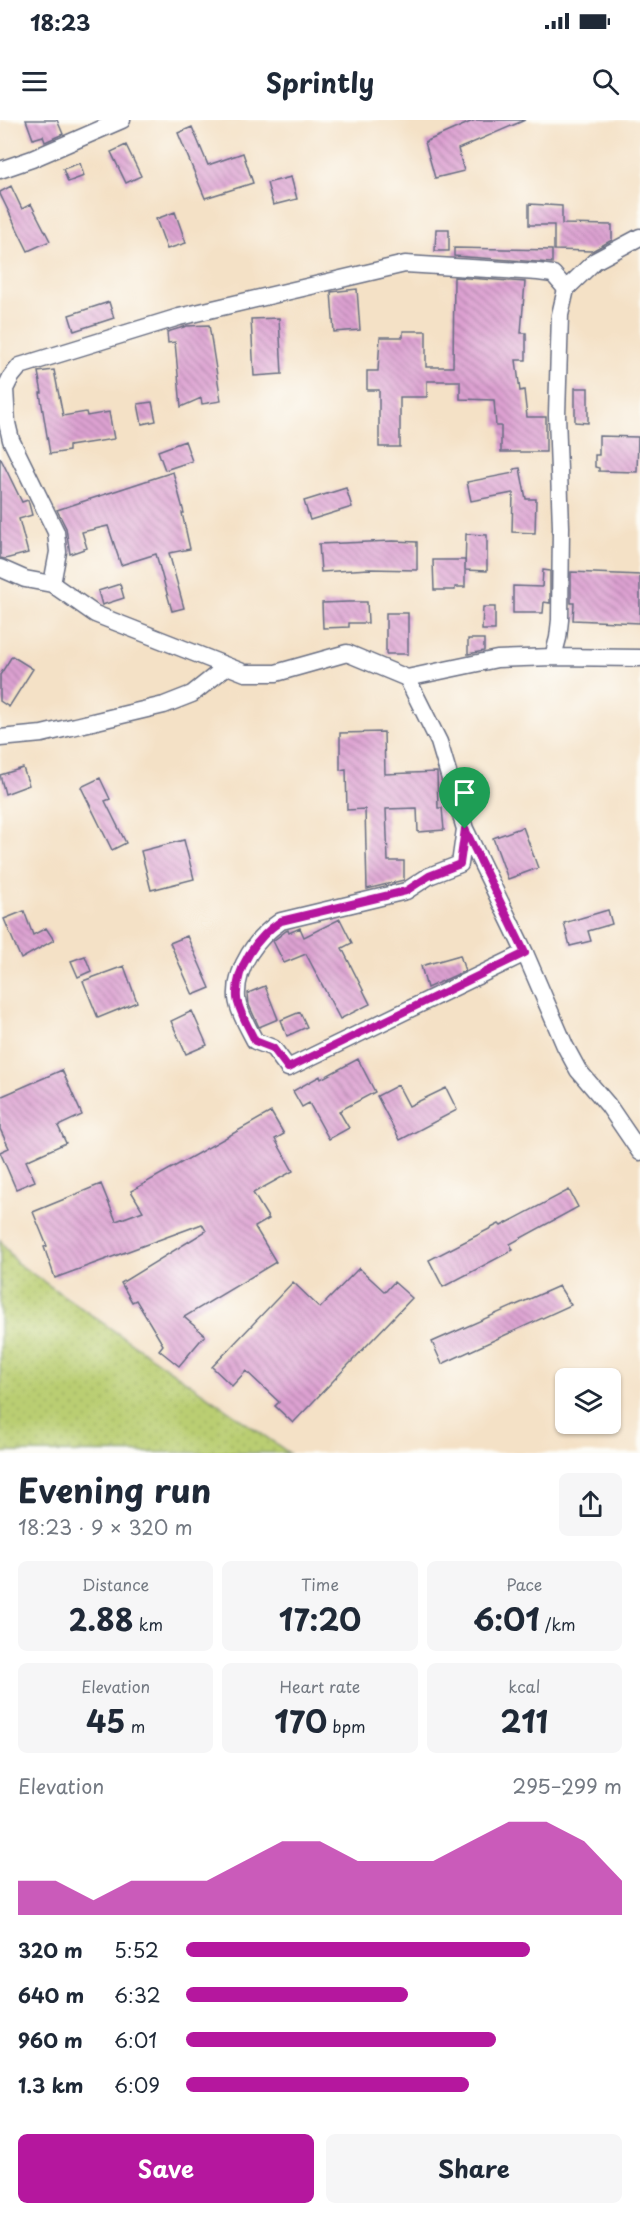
<!DOCTYPE html>
<html lang="en">
<head>
<meta charset="utf-8">
<style>
  body { margin:0; font-family:"Playpen Sans",sans-serif; background:#f6f6f7; color:#1f2937; height:100vh; display:flex; flex-direction:column; font-size:22px; white-space:nowrap }
  * { box-sizing:border-box; margin:0 }
  p { font-size:20px; color:#747a83 }
  .icon { flex:none; width:33px; height:33px; fill:none; stroke:currentColor; stroke-width:2; stroke-linecap:round; stroke-linejoin:round }
  .map { position:relative; height:1333px; overflow:hidden }
  .sheet { display:flex; flex-direction:column; background:#fff; flex:1 }
  .sheet>* { flex:none }
  .fabs { position:absolute; left:555px; top:1248px; display:grid; gap:12px }
  .fabs a { display:grid; place-items:center; width:66px; height:66px; border-radius:9px; background:#fff; box-shadow:0 2px 4px #0004; font-size:30px }
  .pin { position:absolute; display:grid; place-items:center; width:51px; height:51px; color:#fff; margin:-62px -26px; border-radius:50% 50% 50% 0; rotate:-45deg; box-shadow:0 0 6px #0007 }
  .pin .icon { rotate:45deg }
  .round { display:grid; place-items:center; flex:none; width:63px; height:63px; border-radius:9px; background:#f6f6f7 }
  .summary { display:flex; align-items:center; justify-content:space-between; height:102px; padding:0 18px }
  h1 { font-size:33px; font-weight:700; line-height:45px }
  .figures { display:grid; grid-template-columns:repeat(3,1fr); gap:9px; height:102px; padding:6px 18px }
  .figures div { display:grid; align-content:center; border-radius:9px; background:#f6f6f7; text-align:center }
  .figures b { font-size:30px; font-weight:700 }
  .figures small { font-size:16px; font-weight:400 }
  .figures p { font-size:16px }
  .chart { height:168px; padding:12px 18px }
  .chart p { display:flex; justify-content:space-between }
  .chart svg { width:100%; height:108px; margin-top:6px; fill:#b5179e; opacity:.7 }
  .cta { display:flex; gap:12px; margin-top:auto; padding:12px 18px }
  .cta a { flex:1; height:69px; border-radius:9px; background:#b5179e; color:#fff; font-size:24px; font-weight:700; line-height:69px; text-align:center }
  .cta a+a { background:#f6f6f7; color:#1f2937 }
  ul { padding:0 18px; list-style:none; font-size:20px }
  li { display:grid; grid-template-columns:96px 72px 1fr; align-items:center; height:45px }
  li i { height:15px; border-radius:8px; background:#b5179e }
  .status { display:flex; justify-content:space-between; align-items:center; height:42px; padding:0 30px; background:#fff; direction:ltr }
  .status svg { height:16px; fill:currentColor }
  header { display:flex; justify-content:space-between; align-items:center; height:78px; padding:0 18px; background:#fff; font-size:27px; font-weight:700 }
  .map>svg:first-child { display:block }
  .grass { fill:url(#grass-dots); stroke:#6a7e68; stroke-width:1.5 }
  .building { fill:url(#building-back-hatch) }
  .lines { fill:none; stroke-linecap:round; stroke-linejoin:round }
  .minor-casing { stroke:#676d82; stroke-width:19 }
  .minor { stroke:#fff; stroke-width:16 }
  .route-casing { stroke:#fff; stroke-width:12 }
  .route { stroke:#b5179e; stroke-width:8 }
</style>
</head>
<body>
<div class="status"><b>18:23</b><svg viewBox="0 0 49 12"><path d="M0 12V9h3v3zM5 12V6h3v6zM10 12V3h3v9zM15 12V0h3v12zM26 1h20v11H26zM47 4h2v5h-2z"/></svg></div>
<header><svg class="icon" aria-label="menu" viewBox="0 0 24 24"><path d="M4 6h16M4 12h16M4 18h16"/></svg>Sprintly<svg class="icon" aria-label="search" viewBox="0 0 24 24"><circle cx="10" cy="10" r="6"/><path d="M15 15l6 6"/></svg></header>
<div class="map">
<svg width="640" height="1333" viewBox="0 0 640 1333">
  <defs>
    <pattern id="grass-dots" width="8" height="8" patternUnits="userSpaceOnUse" patternTransform="scale(1.5)"><rect width="8" height="8" fill="#bace72"/><path d="M2 2h.1M6 6h.1" fill="none" stroke="#9fb165" stroke-width="1.8" stroke-linecap="round"/></pattern>
    <pattern id="building-back-hatch" width="6" height="6" patternUnits="userSpaceOnUse" patternTransform="scale(1.5)"><rect width="6" height="6" fill="#dda1d1"/><path d="M-1 5l2 2M0 0l6 6M5-1l2 2" fill="none" stroke="#b284ad"/></pattern>
  </defs>
  <rect width="100%" height="100%" fill="#fdfcf7"/>
  <filter id="ink" filterUnits="userSpaceOnUse"><feTurbulence type="fractalNoise" baseFrequency=".0167" numOctaves="2"/><feDisplacementMap in="SourceGraphic" scale="12" xChannelSelector="R" yChannelSelector="G"/><feConvolveMatrix kernelMatrix="1 2 1 2 8 2 1 2 1" color-interpolation-filters="sRGB"/></filter>
  <filter id="wash" filterUnits="userSpaceOnUse"><feTurbulence type="fractalNoise" baseFrequency=".008" numOctaves="4" result="noise"/><feDisplacementMap in="SourceGraphic" scale="24" xChannelSelector="R" yChannelSelector="G"/><feGaussianBlur stdDeviation="1.35" result="paint"/><feColorMatrix in="noise" values="0 0 0 0 0 0 0 0 0 0 0 0 0 0 0 0 0 1.4 0 .05"/><feComposite in="paint" operator="in"/></filter>
  <g filter="url(#wash)">
    <rect width="100%" height="100%" fill="#f4e1c6"/>
    <!-- grass -->
    <path class="grass" d="M 0,1120 L 17,1143 L 289,1333 L 0,1332 Z"/>
    <g id="blocks">
      <!-- building -->
      <path class="building" d="M 26,0 L 57,0 L 63,14 L 45,22 L 43,16 L 33,19 Z
        M 475,0 L 525,0 L 458,29 L 464,51 L 435,58 L 425,22 Z
        M 192,7 L 208,45 L 243,33 L 253,63 L 205,78 L 178,13 Z
        M 126,25 L 141,56 L 126,63 L 111,32 Z
        M 80,43 L 84,56 L 68,62 L 63,49 Z
        M 291,57 L 297,79 L 273,85 L 267,63 Z
        M 11,66 L 22,89 L 31,84 L 50,121 L 28,131 L 0,74 L 0,72 Z
        M 529,84 L 562,86 L 562,104 L 612,105 L 612,120 L 592,131 L 554,130 L 554,105 L 529,105 Z
        M 175,92 L 186,123 L 167,129 L 156,99 Z
        M 436,109 L 449,109 L 449,131 L 435,131 Z
        M 454,128 L 552,130 L 552,143 L 454,136 Z
        M 454,157 L 525,162 L 521,213 L 526,213 L 526,240 L 516,240 L 520,271 L 524,270 L 527,297 L 546,297 L 546,332 L 501,332 L 501,306 L 496,306 L 494,280 L 460,279 L 460,261 L 427,261 L 427,277 L 400,277 L 400,327 L 379,327 L 379,270 L 367,270 L 367,251 L 378,251 L 380,217 L 403,217 L 403,211 L 426,211 L 426,247 L 453,247 Z
        M 357,169 L 360,210 L 334,212 L 331,172 Z
        M 109,182 L 114,198 L 74,211 L 69,195 Z
        M 279,198 L 282,254 L 254,256 L 251,199 Z
        M 209,205 L 221,281 L 202,284 L 201,278 L 181,287 L 175,222 L 168,223 L 167,212 L 187,206 Z
        M 54,250 L 63,296 L 86,292 L 87,296 L 109,292 L 114,319 L 69,326 L 69,331 L 50,334 L 40,273 L 42,273 L 38,252 Z
        M 575,268 L 588,268 L 588,303 L 575,302 Z
        M 152,282 L 156,301 L 142,304 L 138,284 Z
        M 599,316 L 638,317 L 637,352 L 599,351 L 599,348 L 595,347 L 595,335 L 599,335 Z
        M 185,321 L 192,341 L 165,350 L 158,331 Z
        M 0,337 L 22,382 L 28,380 L 32,395 L 19,399 L 28,433 L 5,439 L 0,438 Z
        M 520,348 L 526,379 L 536,379 L 535,413 L 512,412 L 513,373 L 471,381 L 467,362 L 514,353 L 514,349 Z
        M 173,352 L 184,393 L 182,393 L 190,429 L 169,433 L 184,488 L 172,491 L 156,434 L 121,445 L 108,406 L 82,412 L 87,428 L 70,434 L 66,408 L 57,390 Z
        M 346,368 L 352,387 L 310,400 L 304,381 Z
        M 466,414 L 487,415 L 487,451 L 465,450 Z
        M 393,421 L 417,422 L 417,450 L 369,449 L 321,452 L 319,424 Z
        M 433,440 L 465,440 L 465,467 L 455,467 L 455,470 L 434,470 Z
        M 543,450 L 550,451 L 550,483 L 544,482 L 543,493 L 513,493 L 513,466 L 542,467 Z
        M 571,452 L 640,455 L 640,503 L 573,500 L 574,483 L 571,483 Z
        M 120,464 L 124,478 L 102,485 L 98,471 Z
        M 348,482 L 367,482 L 368,503 L 349,503 L 349,507 L 323,508 L 322,483 Z
        M 483,487 L 495,487 L 495,510 L 482,510 Z
        M 386,493 L 408,493 L 408,534 L 386,534 Z
        M 468,519 L 484,519 L 484,531 L 468,534 Z
        M 12,536 L 33,549 L 9,587 L 0,581 L 0,555 Z
        M 384,612 L 385,654 L 437,652 L 438,688 L 442,688 L 444,710 L 418,712 L 417,688 L 386,689 L 388,741 L 404,741 L 404,760 L 367,769 L 365,689 L 347,690 L 346,649 L 340,650 L 340,613 Z
        M 23,648 L 29,665 L 5,674 L 0,655 Z
        M 100,658 L 110,679 L 105,681 L 126,723 L 112,730 L 81,667 Z
        M 523,707 L 538,748 L 508,759 L 493,718 Z
        M 184,720 L 194,759 L 151,770 L 141,731 Z
        M 608,790 L 612,804 L 588,811 L 591,821 L 570,826 L 564,803 Z
        M 24,791 L 33,815 L 46,808 L 54,820 L 21,839 L 4,799 Z
        M 340,799 L 352,823 L 342,828 L 370,884 L 340,899 L 306,834 L 284,843 L 273,821 L 286,811 L 288,810 L 289,813 L 300,808 L 304,817 Z
        M 187,816 L 210,868 L 193,875 L 170,823 Z
        M 460,835 L 465,851 L 427,868 L 421,846 Z
        M 85,836 L 91,851 L 78,857 L 71,841 Z
        M 124,846 L 137,882 L 98,898 L 83,861 Z
        M 265,866 L 278,899 L 259,907 L 249,885 L 248,873 Z
        M 192,891 L 207,925 L 186,934 L 171,901 Z
        M 300,892 L 307,907 L 287,916 L 281,900 Z
        M 358,939 L 375,972 L 339,991 L 349,1008 L 329,1019 L 309,983 L 302,987 L 293,971 L 320,956 L 321,959 Z
        M 62,950 L 82,995 L 58,1006 L 66,1023 L 26,1041 L 35,1061 L 16,1069 L 0,1032 L 9,1028 L 0,1009 L 0,977 Z
        M 398,965 L 409,986 L 446,968 L 457,990 L 400,1020 L 377,976 Z
        M 271,992 L 284,1014 L 275,1019 L 293,1051 L 253,1073 L 269,1099 L 255,1107 L 276,1142 L 184,1197 L 205,1215 L 179,1246 L 159,1230 L 163,1225 L 136,1180 L 132,1182 L 121,1163 L 206,1111 L 202,1104 L 55,1158 L 44,1127 L 47,1126 L 33,1092 L 101,1064 L 116,1101 L 143,1091 L 131,1071 Z
        M 569,1070 L 578,1087 L 510,1124 L 513,1130 L 443,1167 L 429,1140 L 499,1104 L 501,1106 Z
        M 359,1148 L 385,1172 L 394,1162 L 412,1178 L 293,1303 L 275,1286 L 279,1282 L 246,1251 L 232,1266 L 212,1247 L 293,1162 L 320,1188 Z
        M 559,1166 L 571,1185 L 442,1244 L 432,1222 Z"/>
    </g>
  </g>
  <g filter="url(#ink)">
    <use href="#blocks" fill-opacity="0" stroke="#676d82" stroke-width="1.5"/>
    <g class="lines">
      <!-- minor casing -->
      <g class="minor-casing">
        <path id="minor" d="M 0,50 L 32,39 L 122,0
          M 0,448 L 25,459 L 52,464 L 95,494 L 245,553 L 276,553 L 347,533 L 407,558 L 497,539 L 553,537 L 640,538
          M 52,464 L 58,432 L 56,412 L 11,320 L 7,303 L 5,269 L 11,257 L 20,246 L 179,197 L 405,144 L 538,152 L 553,154 L 566,169
          M 553,537 L 558,518 L 560,500 L 561,407 L 557,295 L 560,195 L 566,169 L 595,141 L 640,117
          M 407,558 L 439,622 L 465,709 L 525,833 L 565,926 L 578,950 L 608,985 L 640,1032
          M 0,618 L 42,614 L 164,585 L 192,574 L 226,547
          M 465,709 L 460,744 L 429,756 L 406,771 L 281,801 C 257,817 235,847 237,878 C 238,891 249,909 255,921 L 273,928 L 288,948 L 525,833"/>
      </g>
      <!-- minor -->
      <use href="#minor" class="minor"/>
    </g>
  </g>
  <g class="lines" filter="url(#ink)">
    <!-- route casing -->
    <g class="route-casing">
      <path id="route" d="M 465,709 L 525,833 L 288,948 L 273,928 L 255,921 C 250,910 238,890 237,878 C 235,847 257,817 281,801 L 406,771 L 429,756 L 460,744 Z"/>
    </g>
    <!-- route -->
    <use href="#route" class="route"/>
  </g>
</svg>
<div class="fabs">
<a><svg class="icon" aria-label="layers" viewBox="0 0 24 24"><path d="M12 4l9 5-9 5-9-5zM3 14l9 5 9-5"/></svg></a>
</div>
<div class="pin" style="left:465px;top:709px;background:#1e9e55"><svg class="icon" aria-label="arrive" viewBox="0 0 24 24"><path d="M6 21V4h12l-3 4 3 4H6"/></svg></div>
</div>
<section class="sheet">
<div class="summary"><div><h1>Evening run</h1><p>18:23 · 9 × 320 m</p></div><a class="round"><svg class="icon" aria-label="share" viewBox="0 0 24 24"><path d="M12 15V3M7 8l5-5 5 5M5 13v7h14v-7"/></svg></a></div>
<div class="figures">
<div><p>Distance</p><b>2.88<small> km</small></b></div>
<div><p>Time</p><b>17:20</b></div>
<div><p>Pace</p><b>6:01<small> /km</small></b></div>
</div>
<div class="figures">
<div><p>Elevation</p><b>45<small> m</small></b></div>
<div><p>Heart rate</p><b>170<small> bpm</small></b></div>
<div><p>kcal</p><b>211</b></div>
</div>
<div class="chart"><p><span>Elevation</span>295–299 m</p>
<svg viewBox="0 0 160 44" preserveAspectRatio="none"><path d="M0 44V30L10 30L20 38L30 30L40 30L50 30L60 22L70 14L80 14L90 22L100 22L110 22L120 14L130 6L140 6L150 14L160 30V44z"/></svg>
</div>
<ul>
<li><b>320 m</b>5:52<i style="width:79%"></i></li>
<li><b>640 m</b>6:32<i style="width:51%"></i></li>
<li><b>960 m</b>6:01<i style="width:71%"></i></li>
<li><b>1.3 km</b>6:09<i style="width:65%"></i></li>
</ul>
<div class="cta"><a>Save</a><a>Share</a></div>
</section>
</body>
</html>
